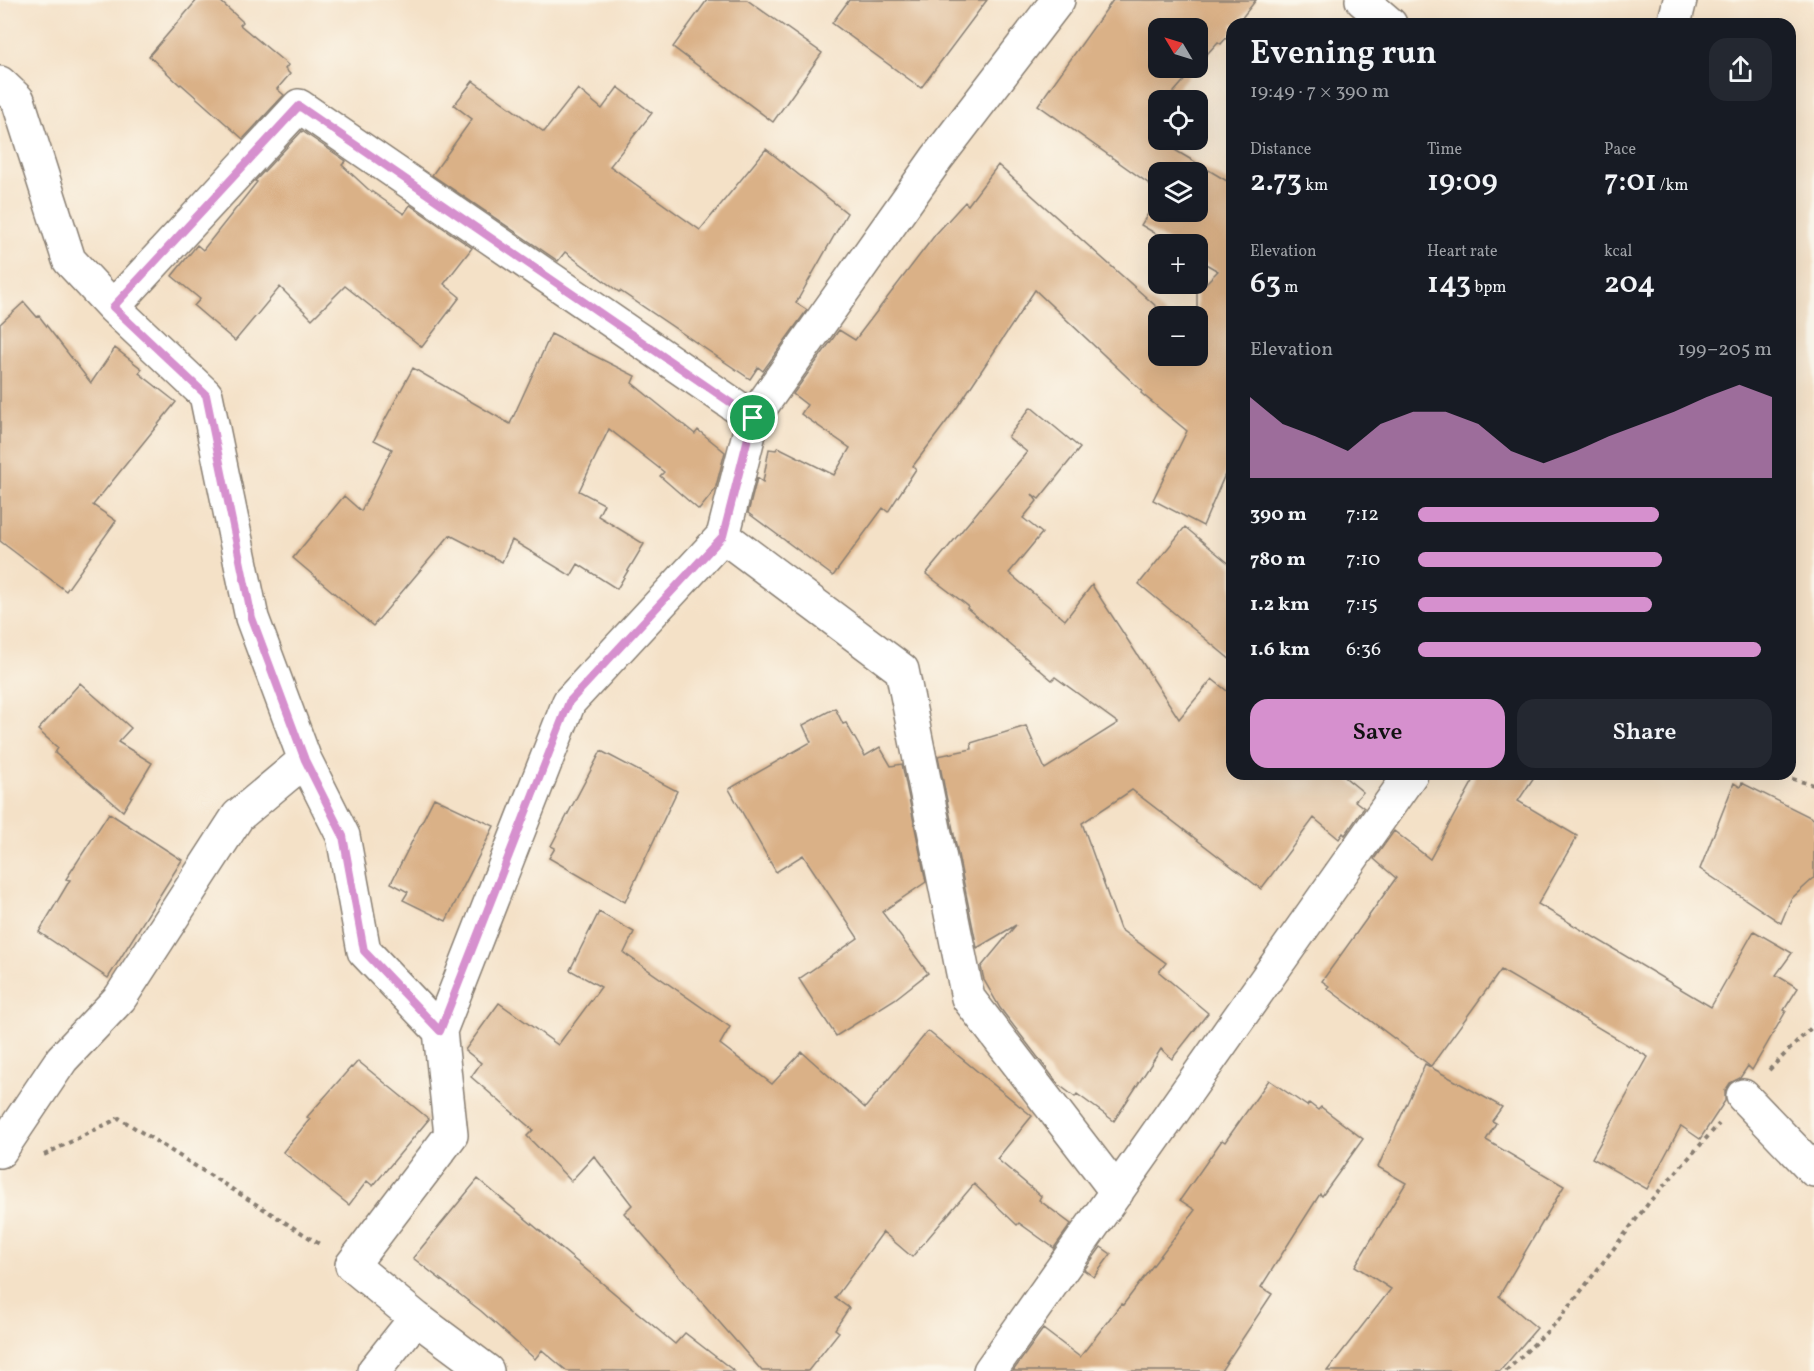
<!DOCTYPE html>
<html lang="en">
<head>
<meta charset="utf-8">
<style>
  body { margin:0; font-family:Vollkorn,serif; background:#242831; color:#f1f3f6; height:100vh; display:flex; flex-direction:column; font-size:22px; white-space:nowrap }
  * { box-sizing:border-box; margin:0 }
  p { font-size:20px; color:#9ea1a6 }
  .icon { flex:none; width:33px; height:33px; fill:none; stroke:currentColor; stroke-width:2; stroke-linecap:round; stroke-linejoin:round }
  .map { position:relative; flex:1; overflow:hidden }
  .details { position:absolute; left:1226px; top:18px; width:570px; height:762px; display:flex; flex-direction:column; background:#171b24; border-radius:18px; box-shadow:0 6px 24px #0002 }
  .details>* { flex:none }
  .needle { width:39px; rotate:308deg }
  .controls { position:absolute; left:1148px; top:18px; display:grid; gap:12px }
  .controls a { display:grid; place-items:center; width:60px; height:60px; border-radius:12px; background:#171b24; box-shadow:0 6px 24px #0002; font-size:30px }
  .pin { position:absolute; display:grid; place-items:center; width:51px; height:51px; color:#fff; margin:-26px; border:3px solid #fff; border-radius:50%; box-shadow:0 2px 6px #0007 }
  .round { display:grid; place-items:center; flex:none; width:63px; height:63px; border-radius:18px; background:#242831 }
  .head { display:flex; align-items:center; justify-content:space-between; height:102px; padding:0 24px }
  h1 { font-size:33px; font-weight:600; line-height:45px }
  .stats { display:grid; grid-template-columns:repeat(3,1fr); gap:9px; height:102px; padding:6px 24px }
  .stats div { display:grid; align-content:center }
  .stats b { font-size:30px; font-weight:600 }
  .stats small { font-size:16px; font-weight:400 }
  .stats p { font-size:16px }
  .chart { height:168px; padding:12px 24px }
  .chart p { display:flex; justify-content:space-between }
  .chart svg { width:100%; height:108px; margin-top:6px; fill:#d690ce; opacity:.7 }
  .primary-button { display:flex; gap:12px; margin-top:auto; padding:12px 24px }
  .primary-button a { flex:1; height:69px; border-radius:18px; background:#d690ce; color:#111; font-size:24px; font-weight:600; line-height:69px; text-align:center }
  .primary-button a+a { background:#242831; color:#f1f3f6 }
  ul { padding:0 24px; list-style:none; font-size:20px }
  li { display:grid; grid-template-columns:96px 72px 1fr; align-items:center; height:45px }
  li i { height:15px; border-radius:8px; background:#d690ce }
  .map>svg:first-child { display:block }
  .building { fill:#dab187 }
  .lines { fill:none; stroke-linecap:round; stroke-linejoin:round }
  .minor-casing { stroke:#887e72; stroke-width:36 }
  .path { stroke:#887e72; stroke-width:4; stroke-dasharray:4.5 4.5; stroke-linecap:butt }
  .minor { stroke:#fff; stroke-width:33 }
  .route-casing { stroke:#fff; stroke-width:12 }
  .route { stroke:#d690ce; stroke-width:8 }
</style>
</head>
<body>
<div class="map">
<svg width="1814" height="1371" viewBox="0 0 1814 1371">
  <rect width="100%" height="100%" fill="#fbf7ec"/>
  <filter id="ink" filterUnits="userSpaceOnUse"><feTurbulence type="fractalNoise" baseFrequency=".0167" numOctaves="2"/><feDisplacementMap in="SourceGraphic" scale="12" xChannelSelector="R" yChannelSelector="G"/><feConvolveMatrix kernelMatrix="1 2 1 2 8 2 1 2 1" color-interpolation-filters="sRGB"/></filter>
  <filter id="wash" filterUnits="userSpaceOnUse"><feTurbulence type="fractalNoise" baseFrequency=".008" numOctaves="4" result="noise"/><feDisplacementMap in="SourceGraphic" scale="24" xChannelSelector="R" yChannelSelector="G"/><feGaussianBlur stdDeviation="1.35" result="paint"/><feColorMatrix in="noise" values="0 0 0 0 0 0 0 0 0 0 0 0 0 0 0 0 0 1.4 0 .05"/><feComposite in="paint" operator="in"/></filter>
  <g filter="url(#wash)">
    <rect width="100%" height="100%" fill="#f4e1c7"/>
    <g id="blocks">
      <!-- building -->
      <path class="building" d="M 197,0 L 219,0 L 243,22 L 240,25 L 288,65 L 285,69 L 290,74 L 277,89 L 284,95 L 243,139 L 181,84 L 180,85 L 149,56 Z
        M 707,0 L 747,0 L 822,53 L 773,122 L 673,47 Z
        M 849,0 L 987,0 L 921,88 L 832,23 Z
        M 1113,0 L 1256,0 L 1237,24 L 1232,24 L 1232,31 L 1221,44 L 1218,42 L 1197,65 L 1197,28 L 1158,28 L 1158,68 L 1195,68 L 1167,100 L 1158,100 L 1158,140 L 1232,184 L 1232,458 L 1203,526 L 1153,500 L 1187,431 L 1141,393 L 1142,391 L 1035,290 L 956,409 L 913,466 L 916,469 L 888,512 L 883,508 L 833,576 L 748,513 L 757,478 L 763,482 L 769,449 L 776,450 L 778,447 L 834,475 L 850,448 L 801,414 L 807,405 L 793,394 L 839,330 L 855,340 L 935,235 L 965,202 L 968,205 L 998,165 L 1167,316 L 1158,316 L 1158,356 L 1197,356 L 1197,292 L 1218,271 L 1197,259 L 1197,244 L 1173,244 L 1141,225 L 1158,198 L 1158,212 L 1197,212 L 1197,172 L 1158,172 L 1158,190 L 1038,105 Z
        M 473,81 L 544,132 L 578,89 L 602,109 L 618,87 L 652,113 L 610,166 L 700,230 L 766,149 L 847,213 L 796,303 L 807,310 L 763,371 L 758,367 L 750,379 L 620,291 L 619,292 L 565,252 L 558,261 L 432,175 L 472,119 L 454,105 Z
        M 302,131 L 346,161 L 342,165 L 368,189 L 404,214 L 410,205 L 472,248 L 444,284 L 460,297 L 422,347 L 345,286 L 312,319 L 280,287 L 235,341 L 194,306 L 200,299 L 172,276 L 197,245 L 203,250 L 257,182 L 255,181 Z
        M 24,302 L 37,317 L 39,316 L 91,383 L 115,348 L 142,369 L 139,373 L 176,402 L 93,505 L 116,521 L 66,591 L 0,541 L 0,324 Z
        M 551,334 L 635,376 L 632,383 L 695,434 L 698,430 L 725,452 L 715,490 L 699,510 L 660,476 L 664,472 L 609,429 L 579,491 L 604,504 L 598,516 L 644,544 L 617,589 L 578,564 L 571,576 L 512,540 L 502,562 L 450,535 L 373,626 L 293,558 L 344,496 L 361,511 L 392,449 L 374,440 L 413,368 L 510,424 Z
        M 1031,407 L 1080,448 L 1039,499 L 1032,494 L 1037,501 L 1023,518 L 1042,533 L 1009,573 L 1065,620 L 1092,585 L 1179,719 L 1212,679 L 1232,695 L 1232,774 L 1341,774 L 1363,792 L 1355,801 L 1364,808 L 1345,835 L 1343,833 L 1339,839 L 1314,818 L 1261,889 L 1132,790 L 1082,823 L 1120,929 L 1166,963 L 1159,972 L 1208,1013 L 1172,1059 L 1161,1049 L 1114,1121 L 1077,1094 L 1075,1097 L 1059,1085 L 1000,1008 L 984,980 L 981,967 L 1016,925 L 977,948 L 938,756 L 972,749 L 971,743 L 1026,726 L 1045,769 L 1118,723 L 1055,677 L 1052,680 L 967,608 L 968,606 L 926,574 L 1027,452 L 1008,437 Z
        M 1185,527 L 1232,566 L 1232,661 L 1139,584 Z
        M 80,683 L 131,728 L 118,742 L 152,763 L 123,811 L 55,753 L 58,748 L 38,730 Z
        M 835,708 L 843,724 L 846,723 L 865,756 L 880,747 L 891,766 L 902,764 L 926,882 L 882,912 L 928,973 L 895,999 L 836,1036 L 799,979 L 858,938 L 803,855 L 776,872 L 729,789 L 811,742 L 803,725 Z
        M 601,751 L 677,791 L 625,902 L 549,858 L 555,848 L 551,846 Z
        M 1477,774 L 1536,774 L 1518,801 L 1577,836 L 1538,904 L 1711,1007 L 1754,931 L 1792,953 L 1776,975 L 1798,988 L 1784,1010 L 1786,1011 L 1752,1070 L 1748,1066 L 1740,1078 L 1730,1083 L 1725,1091 L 1725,1101 L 1700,1139 L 1681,1126 L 1647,1189 L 1592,1158 L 1648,1057 L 1501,970 L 1431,1066 L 1327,988 L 1329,986 L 1322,981 L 1396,878 L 1374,859 L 1394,831 L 1430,859 Z
        M 1734,783 L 1740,787 L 1742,783 L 1814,819 L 1814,878 L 1791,899 L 1781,923 L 1700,869 Z
        M 434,798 L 494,826 L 446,921 L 403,900 L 408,892 L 391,883 Z
        M 109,813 L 182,860 L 108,978 L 39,932 L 70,880 L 66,879 Z
        M 599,912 L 634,932 L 624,953 L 730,1027 L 720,1044 L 772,1084 L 802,1052 L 865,1108 L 928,1031 L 1032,1116 L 997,1159 L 1041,1196 L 1039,1200 L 1071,1224 L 1054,1248 L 1019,1223 L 1017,1225 L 974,1184 L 912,1257 L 883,1232 L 835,1298 L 849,1308 L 835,1329 L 839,1332 L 808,1371 L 762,1371 L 624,1213 L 632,1205 L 594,1156 L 571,1181 L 527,1136 L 533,1130 L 471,1077 L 481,1063 L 465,1050 L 499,1003 L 558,1045 L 601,987 L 570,970 Z
        M 358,1061 L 429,1119 L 373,1186 L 367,1181 L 349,1205 L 283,1152 L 310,1119 L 307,1117 L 351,1067 L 352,1068 Z
        M 1425,1064 L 1502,1107 L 1492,1121 L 1496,1123 L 1486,1140 L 1564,1186 L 1499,1296 L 1537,1328 L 1500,1371 L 1327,1371 L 1391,1289 L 1355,1266 L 1406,1183 L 1378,1167 Z
        M 1269,1080 L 1307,1106 L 1309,1103 L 1318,1110 L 1321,1107 L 1363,1139 L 1322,1196 L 1320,1194 L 1261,1287 L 1272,1294 L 1221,1371 L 1013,1371 L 1043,1329 L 1080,1357 L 1121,1304 L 1123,1305 L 1195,1210 L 1180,1200 L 1222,1140 L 1225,1142 Z
        M 478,1179 L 675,1344 L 685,1333 L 734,1371 L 567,1371 L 542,1350 L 535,1359 L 481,1311 L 413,1258 Z
        M 1101,1247 L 1111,1254 L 1094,1277 L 1084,1270 Z"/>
    </g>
  </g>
  <g filter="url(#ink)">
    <use href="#blocks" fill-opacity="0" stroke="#887e72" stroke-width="1.5"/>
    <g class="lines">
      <!-- minor casing -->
      <g class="minor-casing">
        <path id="minor" d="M 1362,0 L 1390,24
          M 1674,24 L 1680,0
          M 0,83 L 18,100 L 69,260 L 113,307 L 206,395 L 252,618 L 305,760 L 343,836 L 364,951 L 440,1031
          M 113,307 L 299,106 L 753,418
          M 723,536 L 902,670 L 968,998 L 1117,1192
          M 1743,1096 L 1814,1170
          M 0,1151 L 62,1059 L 120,998 L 238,816 L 305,760
          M 416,1318 L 487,1371
          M 374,1371 L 416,1318 L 352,1265 L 451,1135 L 440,1031 L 569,702 L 723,536 L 753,418 L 937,158 L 1058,0
          M 990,1371 L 1411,774"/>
      </g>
      <!-- path -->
      <path class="path" d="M 1775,774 L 1814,785
        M 1769,1070 L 1814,1025
        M 44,1155 L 119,1118 L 321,1245
        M 1506,1371 L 1558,1321 L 1651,1200 L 1719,1124"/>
      <!-- minor -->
      <use href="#minor" class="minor"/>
    </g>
  </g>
  <g class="lines" filter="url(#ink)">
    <!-- route casing -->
    <g class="route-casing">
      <path id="route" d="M 299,106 L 753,418 L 723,536 L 569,702 L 440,1031 L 364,951 L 343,836 L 305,760 L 252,618 L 206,395 L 113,307 Z"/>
    </g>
    <!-- route -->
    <use href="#route" class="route"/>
  </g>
</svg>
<div class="controls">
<a><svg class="needle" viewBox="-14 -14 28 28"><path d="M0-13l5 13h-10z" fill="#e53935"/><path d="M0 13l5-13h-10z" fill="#9ea1a6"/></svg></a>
<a><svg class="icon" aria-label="locate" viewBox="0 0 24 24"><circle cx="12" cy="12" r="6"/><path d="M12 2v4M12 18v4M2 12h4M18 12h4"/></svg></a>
<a><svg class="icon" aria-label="layers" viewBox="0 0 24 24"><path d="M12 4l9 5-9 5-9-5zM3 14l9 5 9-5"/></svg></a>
<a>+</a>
<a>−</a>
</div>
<div class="pin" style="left:753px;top:418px;background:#1e9e55"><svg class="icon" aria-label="arrive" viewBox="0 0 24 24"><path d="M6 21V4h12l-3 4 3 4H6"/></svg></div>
<section class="details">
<div class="head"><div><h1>Evening run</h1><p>19:49 · 7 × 390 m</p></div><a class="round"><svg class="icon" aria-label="share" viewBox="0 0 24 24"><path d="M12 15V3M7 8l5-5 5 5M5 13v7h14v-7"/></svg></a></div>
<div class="stats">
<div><p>Distance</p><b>2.73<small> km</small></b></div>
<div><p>Time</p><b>19:09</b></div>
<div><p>Pace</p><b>7:01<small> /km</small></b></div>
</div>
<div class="stats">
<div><p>Elevation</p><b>63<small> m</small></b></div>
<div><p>Heart rate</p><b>143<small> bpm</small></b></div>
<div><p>kcal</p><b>204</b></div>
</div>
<div class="chart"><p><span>Elevation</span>199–205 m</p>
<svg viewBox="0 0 160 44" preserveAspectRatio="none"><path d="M0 44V11L10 22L20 27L30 33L40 22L50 17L60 17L70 22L80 33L90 38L100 33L110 27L120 22L130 17L140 11L150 6L160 11V44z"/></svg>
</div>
<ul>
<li><b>390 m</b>7:12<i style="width:68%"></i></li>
<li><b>780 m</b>7:10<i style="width:69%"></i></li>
<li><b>1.2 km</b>7:15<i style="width:66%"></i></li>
<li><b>1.6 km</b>6:36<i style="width:97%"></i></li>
</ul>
<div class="primary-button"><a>Save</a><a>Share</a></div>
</section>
</div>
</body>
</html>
